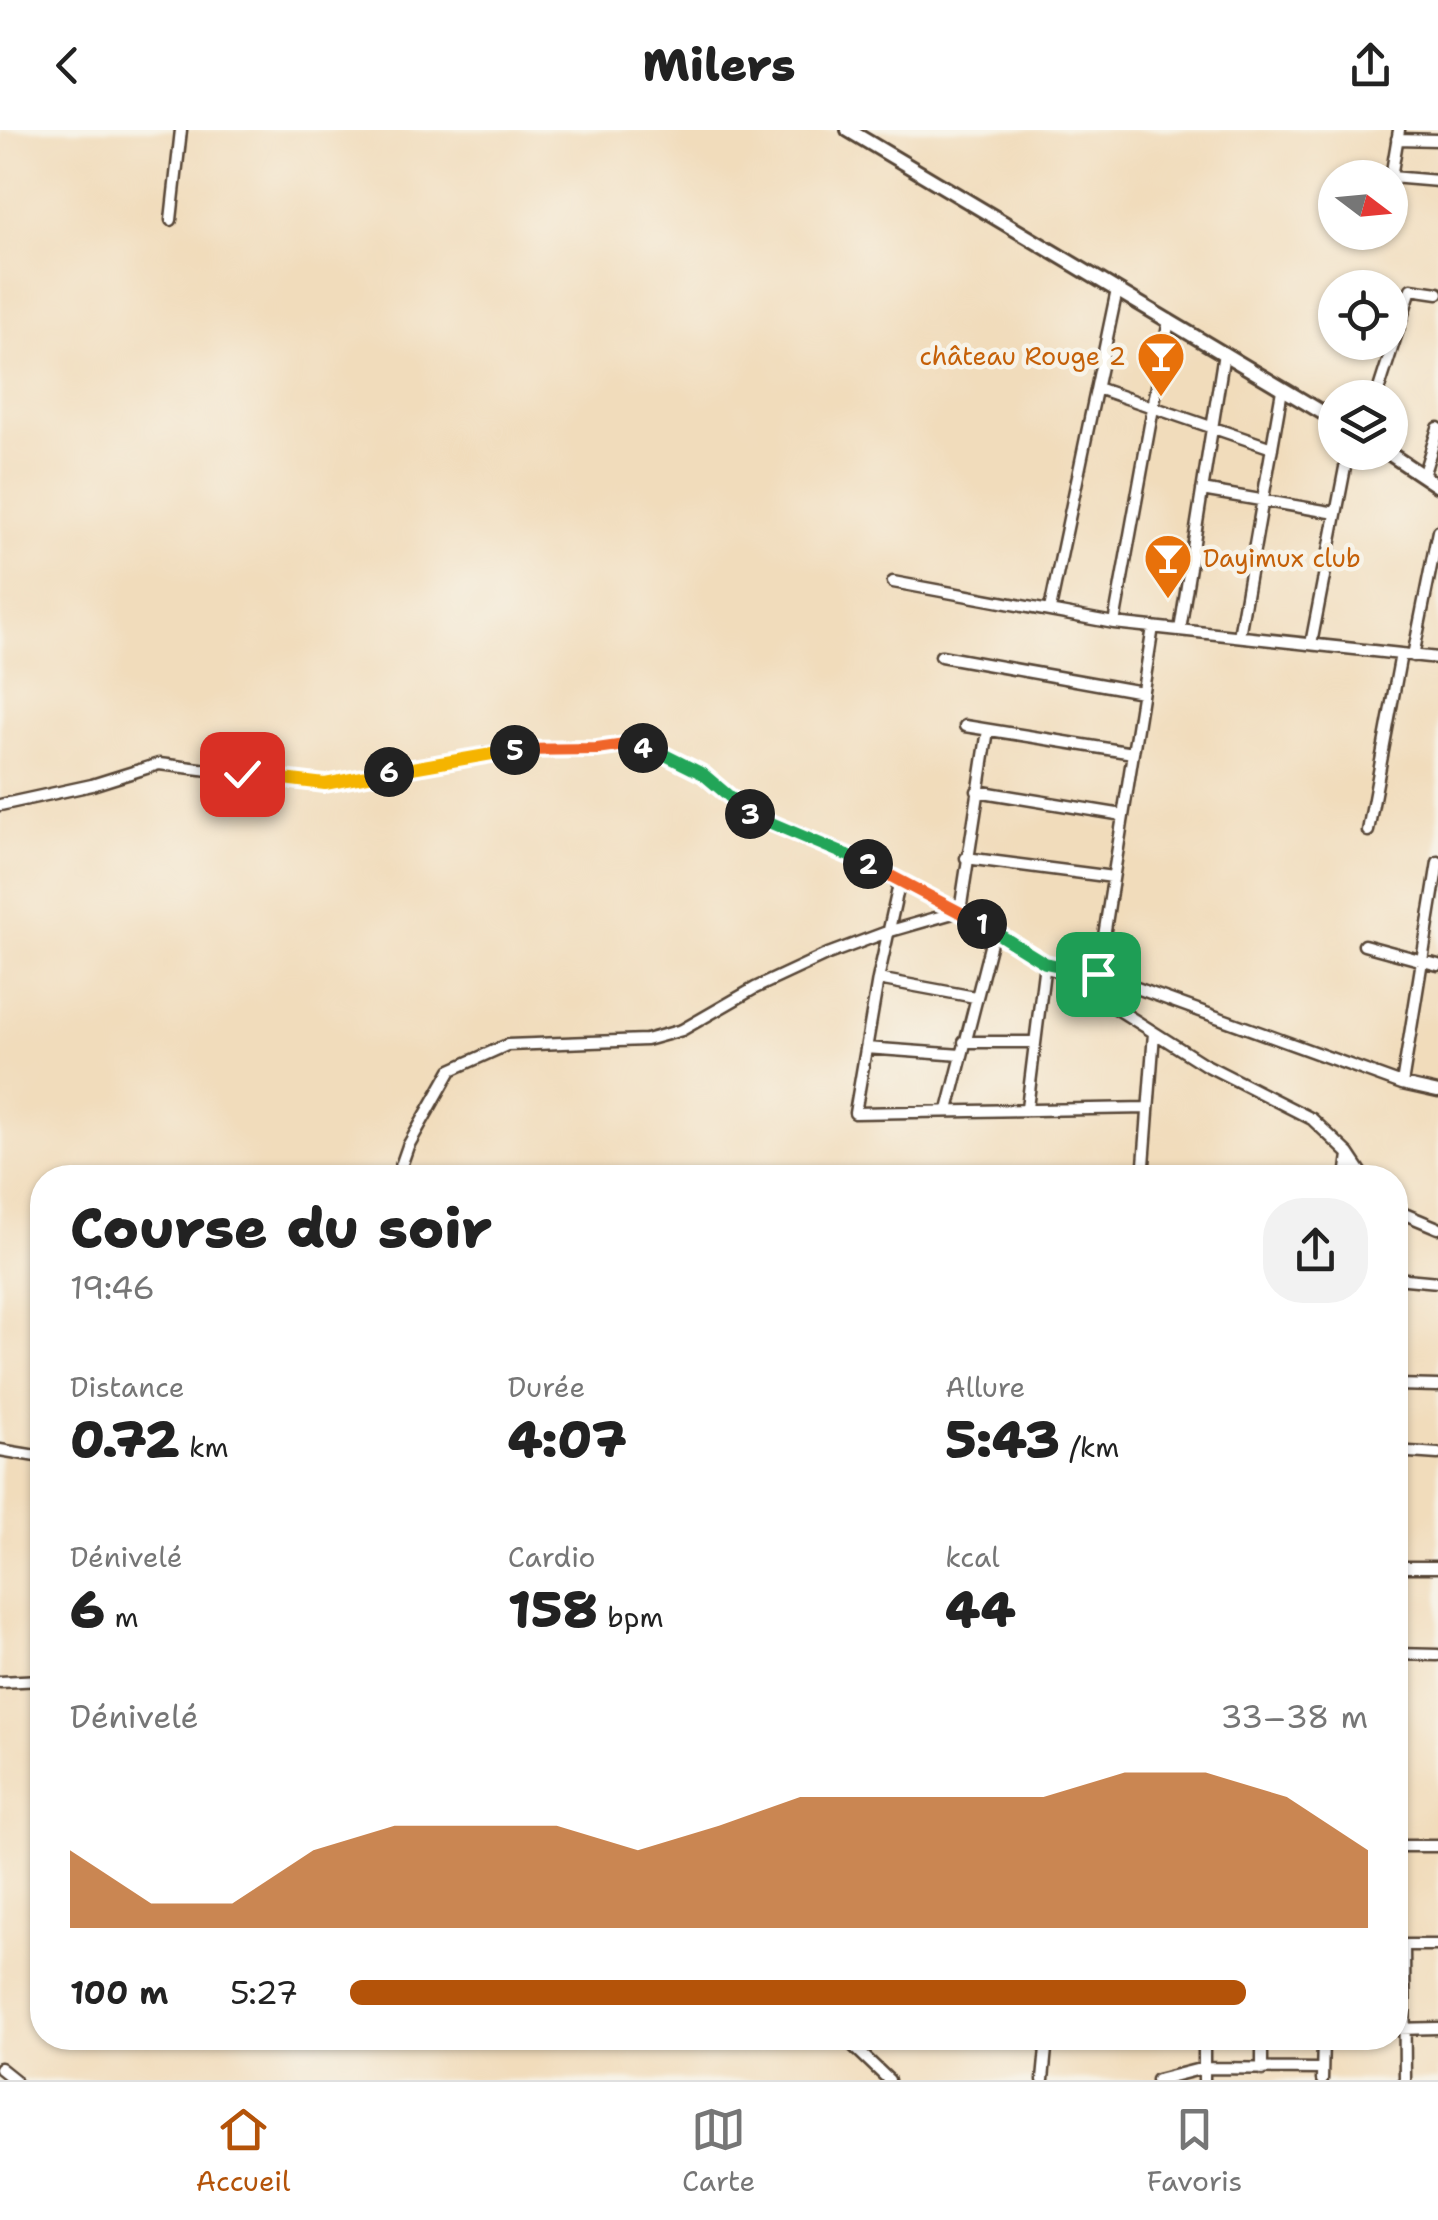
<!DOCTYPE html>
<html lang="fr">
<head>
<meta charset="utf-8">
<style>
  body { margin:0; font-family:"Shantell Sans",sans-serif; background:#f2f2f2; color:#222; height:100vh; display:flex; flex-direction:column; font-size:38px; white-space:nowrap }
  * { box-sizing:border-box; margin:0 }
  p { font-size:32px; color:#767676 }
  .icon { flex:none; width:55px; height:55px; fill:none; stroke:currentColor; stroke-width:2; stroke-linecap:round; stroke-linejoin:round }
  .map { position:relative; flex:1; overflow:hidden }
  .side { position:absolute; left:30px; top:1035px; width:1378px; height:885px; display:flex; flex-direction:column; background:#fff; border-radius:40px; box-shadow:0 2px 8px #0004 }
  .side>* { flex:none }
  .needle { width:65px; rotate:106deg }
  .fabs { position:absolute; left:1318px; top:30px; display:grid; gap:20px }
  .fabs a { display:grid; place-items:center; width:90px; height:90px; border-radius:50%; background:#fff; box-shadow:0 2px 8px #0004; font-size:50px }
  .pin { position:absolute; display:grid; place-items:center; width:85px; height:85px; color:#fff; margin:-42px; border-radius:20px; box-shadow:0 5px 15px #0006 }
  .km { position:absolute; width:50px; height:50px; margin:-25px; border-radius:50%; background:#222; color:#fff; font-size:28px; line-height:50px; text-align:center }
  .round { display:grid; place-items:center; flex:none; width:105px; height:105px; border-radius:40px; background:#f2f2f2 }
  .overview { display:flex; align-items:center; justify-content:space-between; height:170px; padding:0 40px }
  h1 { font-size:55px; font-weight:800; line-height:75px }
  .stats { display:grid; grid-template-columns:repeat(3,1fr); gap:15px; height:170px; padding:10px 40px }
  .stats div { display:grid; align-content:center }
  .stats b { font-size:50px; font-weight:800 }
  .stats small { font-size:28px; font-weight:400 }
  .stats p { font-size:28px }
  .chart { height:280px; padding:20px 40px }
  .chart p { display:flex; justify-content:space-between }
  .chart svg { width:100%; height:180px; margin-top:10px; fill:#b45309; opacity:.7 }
  ul { padding:0 40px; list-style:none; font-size:32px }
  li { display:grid; grid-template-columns:160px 120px 1fr; align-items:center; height:75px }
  li i { height:25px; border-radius:12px; background:#b45309 }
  header { display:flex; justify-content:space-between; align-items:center; height:130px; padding:0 40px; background:#fff; font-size:45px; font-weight:800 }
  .dock { display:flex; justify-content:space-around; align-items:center; height:140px; border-top:2px solid #e0e0e0; background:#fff; font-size:28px; color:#767676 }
  .dock a { display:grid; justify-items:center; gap:5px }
  .dock .on { color:#b45309 }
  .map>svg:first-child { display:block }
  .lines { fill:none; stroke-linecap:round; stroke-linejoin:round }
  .minor-casing { stroke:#564536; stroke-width:15 }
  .tertiary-casing { stroke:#564536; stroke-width:18 }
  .minor { stroke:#fff; stroke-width:10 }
  .tertiary { stroke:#fff; stroke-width:12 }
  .split-1-casing { stroke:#fff; stroke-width:20 }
  .split-2-casing { stroke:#fff; stroke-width:20 }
  .split-3-casing { stroke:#fff; stroke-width:20 }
  .split-4-casing { stroke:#fff; stroke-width:20 }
  .split-5-casing { stroke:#fff; stroke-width:20 }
  .split-6-casing { stroke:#fff; stroke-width:20 }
  .split-7-casing { stroke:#fff; stroke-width:20 }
  .split-1 { stroke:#22a559; stroke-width:12 }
  .split-2 { stroke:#f0652b; stroke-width:12 }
  .split-3 { stroke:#22a559; stroke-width:12 }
  .split-4 { stroke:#22a559; stroke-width:12 }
  .split-5 { stroke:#f0652b; stroke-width:12 }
  .split-6 { stroke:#f5b400; stroke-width:12 }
  .split-7 { stroke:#f5b400; stroke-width:12 }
  .labels { text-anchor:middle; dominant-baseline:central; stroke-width:9; stroke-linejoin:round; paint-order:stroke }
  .food-label { font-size:25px; fill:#c56008; stroke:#f7f3e8; text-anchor:end }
</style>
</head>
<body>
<header><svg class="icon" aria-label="back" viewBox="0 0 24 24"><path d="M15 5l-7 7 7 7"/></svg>Milers<svg class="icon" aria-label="share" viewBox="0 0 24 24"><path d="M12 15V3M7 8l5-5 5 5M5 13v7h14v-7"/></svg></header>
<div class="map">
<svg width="1438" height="1950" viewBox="0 0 1438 1950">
  <rect width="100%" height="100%" fill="#f7f3e8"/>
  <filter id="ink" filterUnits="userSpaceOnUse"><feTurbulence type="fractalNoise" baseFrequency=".01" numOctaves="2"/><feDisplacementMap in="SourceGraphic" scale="20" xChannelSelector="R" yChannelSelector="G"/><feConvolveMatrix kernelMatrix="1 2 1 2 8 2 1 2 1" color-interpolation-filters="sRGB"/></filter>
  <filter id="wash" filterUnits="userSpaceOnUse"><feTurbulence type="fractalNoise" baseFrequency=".0048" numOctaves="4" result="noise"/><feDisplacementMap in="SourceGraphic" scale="40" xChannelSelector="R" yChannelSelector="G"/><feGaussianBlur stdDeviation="2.25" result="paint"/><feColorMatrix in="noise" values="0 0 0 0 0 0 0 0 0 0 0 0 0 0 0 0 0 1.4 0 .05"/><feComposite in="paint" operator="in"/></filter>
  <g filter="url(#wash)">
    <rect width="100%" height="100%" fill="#f1dcbb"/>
  </g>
  <g filter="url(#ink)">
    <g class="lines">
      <!-- minor casing -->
      <g class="minor-casing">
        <path id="minor" d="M 1399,0 L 1391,47 L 1438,51
          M 1397,9 L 1438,10
          M 171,90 L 181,0
          M 1097,258 L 1272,318
          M 1376,268 L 1411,159 L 1438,163
          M 1423,346 L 1438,298
          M 1202,360 L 1336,383
          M 893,452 L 1114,493 L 1438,528
          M 1050,479 L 1117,160
          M 1114,493 L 1169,190
          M 1180,500 L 1224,223
          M 1239,506 L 1282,260
          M 1311,514 L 1348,322
          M 941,526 L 1142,562
          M 1413,526 L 1438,401
          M 965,596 L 1133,623
          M 977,661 L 1123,685
          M 0,675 L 92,655 L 159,634 L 325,654 L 507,620 L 597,619 L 632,615 L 661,623 L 703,644 L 744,681 L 854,727 L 994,801 L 1204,934 L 1312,989 L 1349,1024 L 1365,1048
          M 1368,701 L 1401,524
          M 966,728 L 1113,747
          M 900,750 L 878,849 L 855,983 L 1148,978
          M 1364,815 L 1438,835
          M 1098,844 L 1153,497
          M 878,849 L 975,867
          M 964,912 L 1034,912
          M 866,918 L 961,925
          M 1402,954 L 1438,732
          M 1027,978 L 1045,833 L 1098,844 L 1402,954 L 1438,962
          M 948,980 L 994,801
          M 402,1048 L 401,1036 L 408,1016 L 451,940 L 507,915 L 646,910 L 682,900 L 755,858 L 828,824 L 887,802 L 960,781 L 988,600
          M 1143,1048 L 1154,903
          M 1346,1048 L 1349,1025
          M 1395,1080 L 1438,1098
          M 1395,1148 L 1438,1152
          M 1395,1255 L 1438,1256
          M 0,1320 L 42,1327
          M 1395,1321 L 1438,1324
          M 1395,1437 L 1438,1437
          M 1395,1524 L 1438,1525
          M 0,1552 L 42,1550
          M 1395,1716 L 1438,1716
          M 1395,1815 L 1438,1815
          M 1404,1815 L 1405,1950
          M 1395,1899 L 1438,1898
          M 845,1908 L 889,1950
          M 0,1938 L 15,1950
          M 1262,1940 L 1262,1908
          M 1043,1950 L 1047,1908
          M 1157,1950 L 1204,1938 L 1322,1939
          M 1204,1950 L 1204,1908
          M 1322,1950 L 1323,1908"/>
      </g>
      <!-- tertiary casing -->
      <g class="tertiary-casing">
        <path id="tertiary" d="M 848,0 L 1335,290
          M 1387,322 L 1438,356"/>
      </g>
      <!-- minor -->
      <use href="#minor" class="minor"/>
      <!-- tertiary -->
      <use href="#tertiary" class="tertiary"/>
    </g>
  </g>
  <g class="lines" filter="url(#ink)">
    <!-- split-1 casing -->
    <g class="split-1-casing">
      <path id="split-1" d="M 982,794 L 1045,833 L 1098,844"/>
    </g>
    <!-- split-2 casing -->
    <g class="split-2-casing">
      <path id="split-2" d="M 868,734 L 982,794"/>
    </g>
    <!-- split-3 casing -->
    <g class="split-3-casing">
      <path id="split-3" d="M 750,684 L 868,734"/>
    </g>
    <!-- split-4 casing -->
    <g class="split-4-casing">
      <path id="split-4" d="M 643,618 L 661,623 L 703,644 L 750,684"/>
    </g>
    <!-- split-5 casing -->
    <g class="split-5-casing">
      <path id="split-5" d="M 515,620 L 597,619 L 632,614 L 643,618"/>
    </g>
    <!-- split-6 casing -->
    <g class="split-6-casing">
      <path id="split-6" d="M 389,642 L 515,620"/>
    </g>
    <!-- split-7 casing -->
    <g class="split-7-casing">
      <path id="split-7" d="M 242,644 L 325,654 L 389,642"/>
    </g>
    <!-- split-1 -->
    <use href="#split-1" class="split-1"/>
    <!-- split-2 -->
    <use href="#split-2" class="split-2"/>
    <!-- split-3 -->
    <use href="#split-3" class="split-3"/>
    <!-- split-4 -->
    <use href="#split-4" class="split-4"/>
    <!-- split-5 -->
    <use href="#split-5" class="split-5"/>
    <!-- split-6 -->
    <use href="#split-6" class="split-6"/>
    <!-- split-7 -->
    <use href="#split-7" class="split-7"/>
  </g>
  <!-- icons -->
  <defs>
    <g id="bar-pin" transform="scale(2.5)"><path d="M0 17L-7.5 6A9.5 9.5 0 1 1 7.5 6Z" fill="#e8710a" stroke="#f7f3e8"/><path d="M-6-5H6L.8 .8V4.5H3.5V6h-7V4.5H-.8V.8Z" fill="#fff"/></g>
  </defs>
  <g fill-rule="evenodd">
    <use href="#bar-pin" x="1161" y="226"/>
    <use href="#bar-pin" x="1168" y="428"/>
  </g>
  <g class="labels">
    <!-- food labels -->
    <g class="food-label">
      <text x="1126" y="226">château Rouge 2</text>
      <text x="1203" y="428" text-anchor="start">Dayimux club</text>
    </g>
  </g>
</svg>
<div class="fabs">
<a><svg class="needle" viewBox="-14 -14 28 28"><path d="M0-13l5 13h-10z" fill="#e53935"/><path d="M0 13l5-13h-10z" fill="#767676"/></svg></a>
<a><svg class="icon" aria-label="locate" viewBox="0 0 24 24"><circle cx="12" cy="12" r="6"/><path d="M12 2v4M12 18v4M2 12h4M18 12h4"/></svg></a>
<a><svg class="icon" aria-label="layers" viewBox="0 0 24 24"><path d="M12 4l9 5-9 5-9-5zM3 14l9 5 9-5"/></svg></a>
</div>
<div class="pin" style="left:1098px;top:844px;background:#1e9e55"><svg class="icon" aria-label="arrive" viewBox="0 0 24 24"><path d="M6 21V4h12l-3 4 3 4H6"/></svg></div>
<div class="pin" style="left:242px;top:644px;background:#d93025"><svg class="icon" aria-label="check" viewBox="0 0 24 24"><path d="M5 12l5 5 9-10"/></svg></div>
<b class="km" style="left:982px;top:794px">1</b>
<b class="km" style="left:868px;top:734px">2</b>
<b class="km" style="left:750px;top:684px">3</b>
<b class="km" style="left:643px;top:618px">4</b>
<b class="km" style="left:515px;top:620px">5</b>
<b class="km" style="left:389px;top:642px">6</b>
<section class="side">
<div class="overview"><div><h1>Course du soir</h1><p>19:46</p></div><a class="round"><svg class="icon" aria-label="share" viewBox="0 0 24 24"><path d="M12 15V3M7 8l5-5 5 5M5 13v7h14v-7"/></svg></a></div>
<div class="stats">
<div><p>Distance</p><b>0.72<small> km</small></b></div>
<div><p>Durée</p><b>4:07</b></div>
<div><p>Allure</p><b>5:43<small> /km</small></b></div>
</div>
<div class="stats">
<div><p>Dénivelé</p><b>6<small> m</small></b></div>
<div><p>Cardio</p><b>158<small> bpm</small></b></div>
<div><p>kcal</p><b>44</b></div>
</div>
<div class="chart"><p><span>Dénivelé</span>33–38 m</p>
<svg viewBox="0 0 160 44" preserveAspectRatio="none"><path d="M0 44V25L10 38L20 38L30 25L40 19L50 19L60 19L70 25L80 19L90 12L100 12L110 12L120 12L130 6L140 6L150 12L160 25V44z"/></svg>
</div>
<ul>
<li><b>100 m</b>5:27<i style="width:88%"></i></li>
</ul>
</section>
</div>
<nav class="dock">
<a class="on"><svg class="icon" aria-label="home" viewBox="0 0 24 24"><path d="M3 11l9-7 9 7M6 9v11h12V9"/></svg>Accueil</a>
<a><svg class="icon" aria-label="map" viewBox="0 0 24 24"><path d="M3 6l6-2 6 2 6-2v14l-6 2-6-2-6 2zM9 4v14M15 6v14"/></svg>Carte</a>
<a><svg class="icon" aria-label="saved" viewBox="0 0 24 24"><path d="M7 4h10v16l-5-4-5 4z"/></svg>Favoris</a>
</nav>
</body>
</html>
